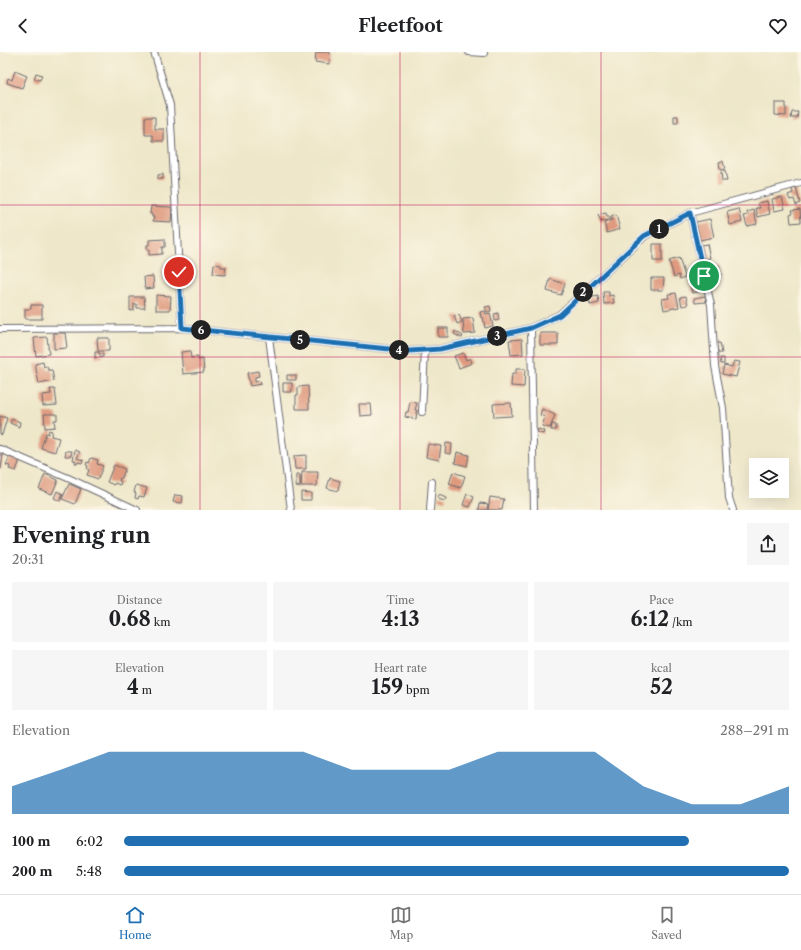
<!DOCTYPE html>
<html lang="en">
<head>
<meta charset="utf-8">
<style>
  body { margin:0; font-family:"Libre Caslon Text",serif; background:#f6f6f6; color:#202124; height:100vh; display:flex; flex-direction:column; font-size:15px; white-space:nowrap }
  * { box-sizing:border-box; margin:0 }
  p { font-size:13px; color:#757577 }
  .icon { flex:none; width:22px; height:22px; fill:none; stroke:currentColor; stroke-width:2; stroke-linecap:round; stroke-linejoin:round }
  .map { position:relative; height:458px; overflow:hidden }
  .drawer { display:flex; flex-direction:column; background:#fff; flex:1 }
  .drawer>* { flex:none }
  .controls { position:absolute; left:749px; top:406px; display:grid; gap:8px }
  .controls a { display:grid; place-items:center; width:40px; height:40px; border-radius:0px; background:#fff; box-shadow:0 4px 16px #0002; font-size:20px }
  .pin { position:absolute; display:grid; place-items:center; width:34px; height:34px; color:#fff; margin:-17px; border:2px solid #fff; border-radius:50%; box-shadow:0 1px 4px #0007 }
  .km { position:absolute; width:20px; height:20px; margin:-10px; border-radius:50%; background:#222; color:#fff; font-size:11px; line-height:20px; text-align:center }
  .round { display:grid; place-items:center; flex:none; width:42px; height:42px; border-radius:0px; background:#f6f6f6 }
  .head { display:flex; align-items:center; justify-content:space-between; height:68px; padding:0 12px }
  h1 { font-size:22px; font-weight:700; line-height:30px }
  .figures { display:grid; grid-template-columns:repeat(3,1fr); gap:6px; height:68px; padding:4px 12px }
  .figures div { display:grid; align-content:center; border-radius:0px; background:#f6f6f6; text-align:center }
  .figures b { font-size:20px; font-weight:700 }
  .figures small { font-size:11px; font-weight:400 }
  .figures p { font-size:11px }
  .chart { height:112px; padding:8px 12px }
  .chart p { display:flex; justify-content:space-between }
  .chart svg { width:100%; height:72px; margin-top:4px; fill:#1f6fb2; opacity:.7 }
  ul { padding:0 12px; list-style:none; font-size:13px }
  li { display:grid; grid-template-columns:64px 48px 1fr; align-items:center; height:30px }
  li i { height:10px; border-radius:5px; background:#1f6fb2 }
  header { display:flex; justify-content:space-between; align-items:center; height:52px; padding:0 12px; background:#fff; font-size:18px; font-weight:700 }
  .tab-bar { display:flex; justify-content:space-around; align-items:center; height:56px; border-top:1px solid #e0e0e0; background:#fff; font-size:11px; color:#757577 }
  .tab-bar a { display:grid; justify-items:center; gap:2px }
  .tab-bar .selected { color:#1f6fb2 }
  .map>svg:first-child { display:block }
  .building { fill:#df997e }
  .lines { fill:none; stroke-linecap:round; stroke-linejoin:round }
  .minor-casing { stroke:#69676d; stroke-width:8 }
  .minor { stroke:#fff; stroke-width:6 }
  .route-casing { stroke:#fff; stroke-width:8 }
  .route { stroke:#1f6fb2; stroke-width:5 }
  .grid { fill:none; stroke:#c2185b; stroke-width:1; stroke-opacity:0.55 }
</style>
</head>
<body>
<header><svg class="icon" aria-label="back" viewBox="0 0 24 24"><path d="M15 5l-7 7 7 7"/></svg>Fleetfoot<svg class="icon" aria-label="heart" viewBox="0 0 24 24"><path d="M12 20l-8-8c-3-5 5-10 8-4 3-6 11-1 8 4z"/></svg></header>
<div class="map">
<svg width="801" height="458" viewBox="0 0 801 458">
  <rect width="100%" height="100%" fill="#fcf5e5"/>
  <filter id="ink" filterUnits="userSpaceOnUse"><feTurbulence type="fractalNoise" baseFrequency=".025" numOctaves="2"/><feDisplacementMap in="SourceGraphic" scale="8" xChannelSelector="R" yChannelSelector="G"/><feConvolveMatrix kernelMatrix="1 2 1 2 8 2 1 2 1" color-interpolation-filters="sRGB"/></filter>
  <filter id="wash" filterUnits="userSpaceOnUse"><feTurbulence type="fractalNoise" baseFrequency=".012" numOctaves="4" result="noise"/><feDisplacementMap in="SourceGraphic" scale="16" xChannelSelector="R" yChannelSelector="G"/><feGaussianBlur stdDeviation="0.9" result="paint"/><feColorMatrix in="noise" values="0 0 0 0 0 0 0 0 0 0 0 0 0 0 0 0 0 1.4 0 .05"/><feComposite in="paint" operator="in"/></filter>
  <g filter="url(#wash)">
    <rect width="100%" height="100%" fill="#eee7c9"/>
    <g id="blocks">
      <!-- building -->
      <path class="building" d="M 316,0 L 330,0 L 329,12 L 315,10 Z
        M 15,19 L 27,24 L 22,36 L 7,31 L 8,26 L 12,28 Z
        M 36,21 L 42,23 L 40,28 L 34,27 Z
        M 775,51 L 786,51 L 786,64 L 775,63 Z
        M 792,60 L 798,60 L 797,66 L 791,66 Z
        M 674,64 L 678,64 L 678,71 L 674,71 Z
        M 145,65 L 155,65 L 155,77 L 164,77 L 164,89 L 153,89 L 153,83 L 145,83 Z
        M 723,109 L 725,117 L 720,118 L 719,110 Z
        M 725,119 L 727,129 L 722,129 L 721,120 Z
        M 163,122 L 163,127 L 158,127 L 158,123 Z
        M 796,136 L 800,151 L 796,153 L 794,147 L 790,148 L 788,143 L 793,141 L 792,137 Z
        M 782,145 L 785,157 L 774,159 L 772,147 Z
        M 767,149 L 770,162 L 758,165 L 756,156 L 760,156 L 758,151 Z
        M 151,154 L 172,155 L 171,170 L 153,169 L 154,165 L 152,165 L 152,162 L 150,162 Z
        M 739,157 L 742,170 L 730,173 L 727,160 Z
        M 800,157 L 801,170 L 791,171 L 790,162 L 793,161 L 792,158 Z
        M 754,158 L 757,172 L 747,174 L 744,164 L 748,163 L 747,160 Z
        M 606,161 L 607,165 L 609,165 L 610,167 L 601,170 L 598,163 Z
        M 616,163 L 620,177 L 607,181 L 604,171 L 612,168 L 611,165 Z
        M 710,167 L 714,185 L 700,188 L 696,170 Z
        M 165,187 L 165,195 L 162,195 L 162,202 L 149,203 L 149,198 L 147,198 L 147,193 L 149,193 L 149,188 Z
        M 653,192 L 662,192 L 662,209 L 653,209 Z
        M 707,192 L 710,206 L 704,207 L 701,193 Z
        M 679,206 L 685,225 L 680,227 L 679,223 L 674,225 L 669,209 Z
        M 214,212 L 221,213 L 221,215 L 226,215 L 225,223 L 213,222 Z
        M 719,213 L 721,223 L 710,225 L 708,216 Z
        M 153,224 L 154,236 L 145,237 L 144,225 Z
        M 651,226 L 664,226 L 663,238 L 651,238 Z
        M 550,227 L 565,232 L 561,243 L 547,239 Z
        M 700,229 L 702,239 L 692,241 L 690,231 Z
        M 603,240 L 609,240 L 609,244 L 613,243 L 614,251 L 604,252 Z
        M 676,241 L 679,255 L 664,258 L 662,247 L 669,246 L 668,242 Z
        M 156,243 L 171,244 L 170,258 L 156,258 Z
        M 598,244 L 599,251 L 590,253 L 589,246 Z
        M 686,244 L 688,253 L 682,254 L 680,245 Z
        M 705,244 L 706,250 L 695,251 L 694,246 Z
        M 130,245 L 144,245 L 145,256 L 137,256 L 137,252 L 134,252 L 134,258 L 130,259 Z
        M 31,253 L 42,253 L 42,267 L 25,267 L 25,257 L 31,257 Z
        M 490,254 L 491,259 L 487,260 L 485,255 Z
        M 485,259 L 486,262 L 490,261 L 493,274 L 485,276 L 483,265 L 481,266 L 480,260 Z
        M 498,261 L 499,268 L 495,269 L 494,262 Z
        M 459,263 L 462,270 L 457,272 L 454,264 Z
        M 473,266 L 475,281 L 464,282 L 463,267 Z
        M 438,276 L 448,276 L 448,285 L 438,285 Z
        M 455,279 L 463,284 L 462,286 L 454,282 Z
        M 54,281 L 65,281 L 67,296 L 54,297 Z
        M 540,281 L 558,281 L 558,293 L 540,293 Z
        M 47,285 L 49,302 L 36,304 L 34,286 Z
        M 97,286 L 109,286 L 109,299 L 98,299 Z
        M 522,287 L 523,302 L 511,303 L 509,288 Z
        M 716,291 L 720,291 L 722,301 L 718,301 Z
        M 190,299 L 191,306 L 198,305 L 198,308 L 203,307 L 204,320 L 183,322 L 181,300 Z
        M 95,300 L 99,300 L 99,302 L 103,302 L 103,305 L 95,306 Z
        M 463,301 L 466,308 L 470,306 L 472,311 L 459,316 L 454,304 Z
        M 720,306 L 724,306 L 724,312 L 721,312 Z
        M 734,309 L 740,310 L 736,325 L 722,322 L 724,313 L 732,315 Z
        M 43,310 L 44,315 L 47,314 L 48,318 L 52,318 L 54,329 L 39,332 L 35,312 Z
        M 516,317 L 525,317 L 524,335 L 511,334 L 512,322 L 516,322 Z
        M 258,319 L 259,324 L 255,325 L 255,330 L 260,329 L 261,332 L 250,334 L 247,321 Z
        M 287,323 L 296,323 L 296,328 L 287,328 Z
        M 283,331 L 292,331 L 292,340 L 283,340 Z
        M 308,334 L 309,357 L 296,357 L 296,343 L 298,343 L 298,335 Z
        M 50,337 L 55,337 L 57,353 L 43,354 L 42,343 L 51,342 Z
        M 410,350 L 417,351 L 415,358 L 417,358 L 416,367 L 405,365 L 406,360 L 408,360 Z
        M 511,351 L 512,364 L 494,365 L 493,352 Z
        M 359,352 L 371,352 L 372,363 L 360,364 Z
        M 542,357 L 555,363 L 550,376 L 542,374 L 545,365 L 540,363 Z
        M 44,362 L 57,362 L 57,368 L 54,368 L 55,375 L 45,376 Z
        M 0,364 L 7,366 L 2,383 L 0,382 Z
        M 12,367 L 20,370 L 19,375 L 10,371 Z
        M 552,372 L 556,373 L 556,378 L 551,378 Z
        M 538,377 L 544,379 L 543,382 L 537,380 Z
        M 49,378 L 52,379 L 51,384 L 59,386 L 55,400 L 41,396 L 46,381 L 48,382 Z
        M 446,391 L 452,392 L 451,402 L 445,401 Z
        M 428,392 L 441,394 L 439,408 L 426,405 Z
        M 75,398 L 80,400 L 77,406 L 83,408 L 82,411 L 78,410 L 77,412 L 75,411 L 76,409 L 73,408 Z
        M 66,399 L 72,399 L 71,404 L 65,404 Z
        M 457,400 L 469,403 L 467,414 L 455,411 Z
        M 0,403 L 3,403 L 1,417 L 0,417 Z
        M 306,403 L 306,417 L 295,417 L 294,404 Z
        M 10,404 L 20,408 L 16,419 L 9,417 L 10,414 L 6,413 Z
        M 91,406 L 98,408 L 97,412 L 103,414 L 98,427 L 87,423 L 89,418 L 87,417 L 88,414 L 86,413 L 87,410 L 89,411 Z
        M 114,413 L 125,417 L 122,426 L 120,426 L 119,429 L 121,430 L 120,433 L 115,431 L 114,433 L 107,430 Z
        M 302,420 L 318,420 L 317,434 L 301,434 Z
        M 453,420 L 465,424 L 461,436 L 449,432 Z
        M 45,422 L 58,428 L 52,442 L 39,437 Z
        M 296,423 L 300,423 L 300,435 L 296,434 Z
        M 330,426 L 340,429 L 338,439 L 327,436 Z
        M 69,432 L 81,437 L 75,452 L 62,447 Z
        M 136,433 L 147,436 L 144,445 L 139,444 L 138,447 L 135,446 L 136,441 L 134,440 Z
        M 57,439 L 63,442 L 60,449 L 54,446 Z
        M 301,440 L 311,441 L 311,448 L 301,448 Z
        M 467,442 L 474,445 L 470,455 L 463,453 Z
        M 175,443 L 183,444 L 182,451 L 173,450 Z
        M 439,443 L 446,446 L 445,449 L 438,447 Z
        M 490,445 L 504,447 L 502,458 L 488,458 Z
        M 480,451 L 488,452 L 487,458 L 479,458 Z"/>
    </g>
  </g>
  <g filter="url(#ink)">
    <use href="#blocks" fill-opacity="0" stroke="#69676d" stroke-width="1"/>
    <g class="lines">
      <!-- minor casing -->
      <g class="minor-casing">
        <path id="minor" d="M 154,0 L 170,53 L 182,276
          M 469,0 L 484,1
          M 690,161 L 711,253 L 715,314 L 723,356 L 729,446 L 733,458
          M 531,276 L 534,458
          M 0,277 L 182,276 L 409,299 L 440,297 L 531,276 L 559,263 L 645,184 L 690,161 L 801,131
          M 269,285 L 291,458
          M 422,360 L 425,298
          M 0,397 L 68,426 L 137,458
          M 430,458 L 432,430"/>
      </g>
      <!-- minor -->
      <use href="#minor" class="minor"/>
    </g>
  </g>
  <g class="lines" filter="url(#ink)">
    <!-- route casing -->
    <g class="route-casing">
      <path id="route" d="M 179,220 L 182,276 L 409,299 L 440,297 L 531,276 L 560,263 L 644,184 L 690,161 L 704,224"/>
    </g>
    <!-- route -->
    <use href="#route" class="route"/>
  </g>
  <!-- grid -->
  <path class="grid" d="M 200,0 L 200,458M 400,0 L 400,458M 601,0 L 601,458M 0,153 L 801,153M 0,305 L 801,305"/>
</svg>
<div class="controls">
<a><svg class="icon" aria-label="layers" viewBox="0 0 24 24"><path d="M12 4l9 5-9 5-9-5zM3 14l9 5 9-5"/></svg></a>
</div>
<div class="pin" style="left:704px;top:224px;background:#1e9e55"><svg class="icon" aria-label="arrive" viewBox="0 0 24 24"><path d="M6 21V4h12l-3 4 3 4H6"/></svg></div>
<div class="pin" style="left:179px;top:220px;background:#d93025"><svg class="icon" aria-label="check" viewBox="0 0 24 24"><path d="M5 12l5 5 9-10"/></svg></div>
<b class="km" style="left:659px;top:177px">1</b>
<b class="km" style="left:583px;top:240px">2</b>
<b class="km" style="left:497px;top:284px">3</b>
<b class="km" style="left:399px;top:298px">4</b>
<b class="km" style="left:300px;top:288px">5</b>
<b class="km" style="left:201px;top:278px">6</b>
</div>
<section class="drawer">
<div class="head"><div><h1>Evening run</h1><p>20:31</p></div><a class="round"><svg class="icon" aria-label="share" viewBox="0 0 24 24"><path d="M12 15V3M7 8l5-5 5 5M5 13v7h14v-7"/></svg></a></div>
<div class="figures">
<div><p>Distance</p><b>0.68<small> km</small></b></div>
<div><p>Time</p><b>4:13</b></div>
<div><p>Pace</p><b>6:12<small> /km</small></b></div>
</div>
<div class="figures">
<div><p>Elevation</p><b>4<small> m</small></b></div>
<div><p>Heart rate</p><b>159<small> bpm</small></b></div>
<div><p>kcal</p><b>52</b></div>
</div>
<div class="chart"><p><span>Elevation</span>288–291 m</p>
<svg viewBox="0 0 160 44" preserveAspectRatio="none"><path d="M0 44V27L10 17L20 6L30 6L40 6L50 6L60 6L70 17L80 17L90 17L100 6L110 6L120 6L130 27L140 38L150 38L160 27V44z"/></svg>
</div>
<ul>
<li><b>100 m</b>6:02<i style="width:85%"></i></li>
<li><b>200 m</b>5:48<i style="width:100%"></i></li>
</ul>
</section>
<nav class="tab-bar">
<a class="selected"><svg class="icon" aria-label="home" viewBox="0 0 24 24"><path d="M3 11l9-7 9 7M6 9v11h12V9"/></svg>Home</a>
<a><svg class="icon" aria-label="map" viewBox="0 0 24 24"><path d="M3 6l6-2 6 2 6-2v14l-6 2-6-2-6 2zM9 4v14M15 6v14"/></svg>Map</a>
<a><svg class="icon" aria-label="saved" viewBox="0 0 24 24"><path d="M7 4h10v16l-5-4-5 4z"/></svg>Saved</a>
</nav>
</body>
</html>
